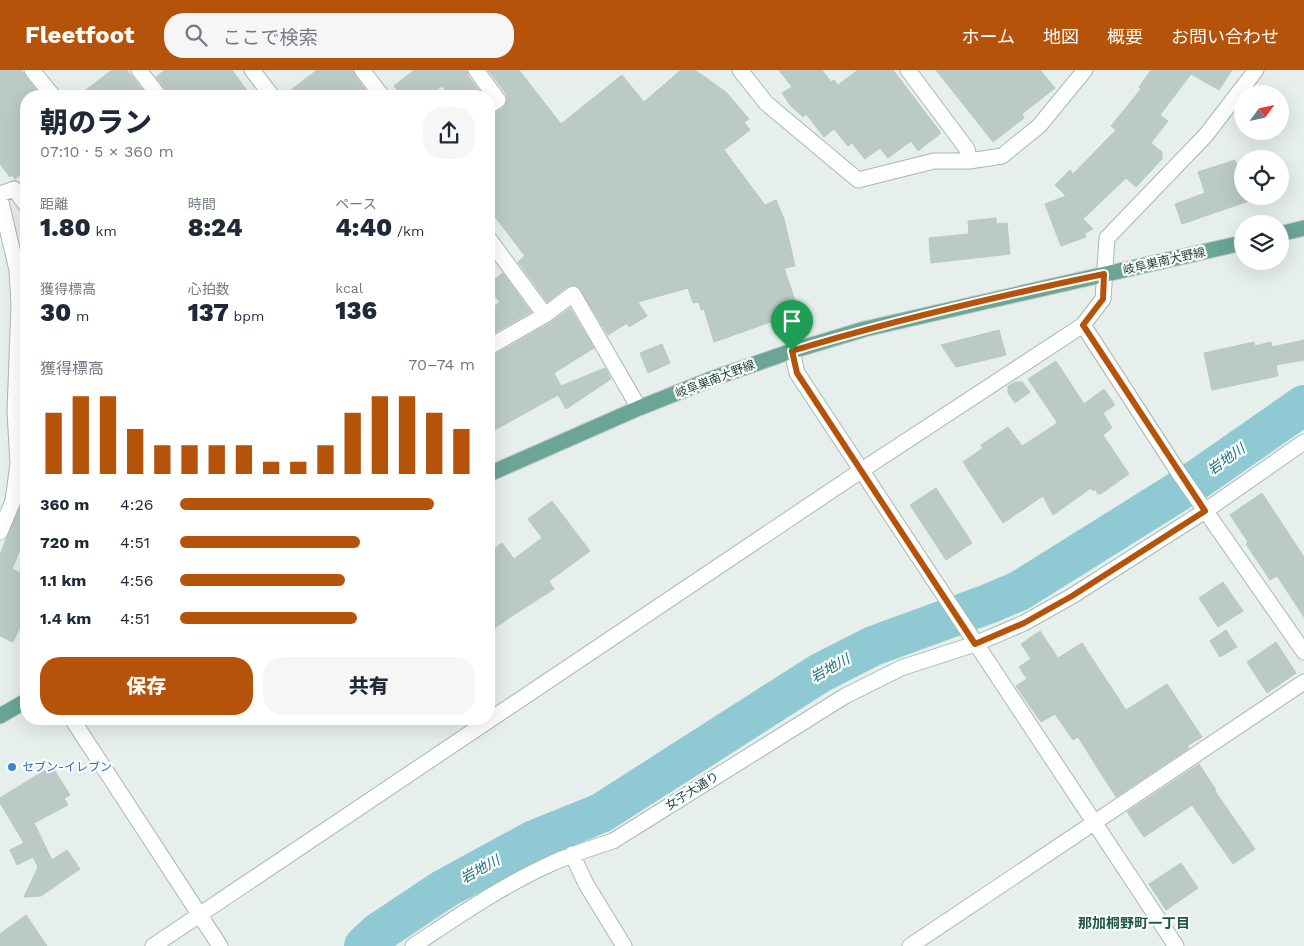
<!DOCTYPE html>
<html lang="ja">
<head>
<meta charset="utf-8">
<style>
  body { margin:0; font-family:"Work Sans","Noto Sans JP",sans-serif; background:#f6f6f7; color:#1f2937; height:100vh; display:flex; flex-direction:column; font-size:19px; white-space:nowrap }
  * { box-sizing:border-box; margin:0 }
  p { font-size:16px; color:#747a83 }
  .icon { flex:none; width:28px; height:28px; fill:none; stroke:currentColor; stroke-width:2; stroke-linecap:round; stroke-linejoin:round }
  .map { position:relative; flex:1; overflow:hidden }
  .side { position:absolute; left:20px; top:20px; width:475px; height:635px; display:flex; flex-direction:column; background:#fff; border-radius:20px; box-shadow:0 5px 20px #0002 }
  .side>* { flex:none }
  .needle { width:32px; rotate:57deg }
  .tools { position:absolute; left:1234px; top:15px; display:grid; gap:10px }
  .tools a { display:grid; place-items:center; width:55px; height:55px; border-radius:50%; background:#fff; box-shadow:0 5px 20px #0002; font-size:25px }
  .pin { position:absolute; display:grid; place-items:center; width:42px; height:42px; color:#fff; margin:-51px -21px; border-radius:50% 50% 50% 0; rotate:-45deg; box-shadow:0 0 5px #0007 }
  .pin .icon { rotate:45deg }
  .round { display:grid; place-items:center; flex:none; width:52px; height:52px; border-radius:20px; background:#f6f6f7 }
  .overview { display:flex; align-items:center; justify-content:space-between; height:85px; padding:0 20px }
  h1 { font-size:28px; font-weight:800; line-height:38px }
  .figures { display:grid; grid-template-columns:repeat(3,1fr); gap:8px; height:85px; padding:5px 20px }
  .figures div { display:grid; align-content:center }
  .figures b { font-size:25px; font-weight:800 }
  .figures small { font-size:14px; font-weight:400 }
  .figures p { font-size:14px }
  .chart { height:140px; padding:10px 20px }
  .chart p { display:flex; justify-content:space-between }
  .chart svg { width:100%; height:90px; margin-top:5px; stroke:#b45309; stroke-width:6 }
  .primary-button { display:flex; gap:10px; margin-top:auto; padding:10px 20px }
  .primary-button a { flex:1; height:58px; border-radius:20px; background:#b45309; color:#fff; font-size:20px; font-weight:800; line-height:58px; text-align:center }
  .primary-button a+a { background:#f6f6f7; color:#1f2937 }
  ul { padding:0 20px; list-style:none; font-size:16px }
  li { display:grid; grid-template-columns:80px 60px 1fr; align-items:center; height:38px }
  li i { height:12px; border-radius:6px; background:#b45309 }
  header { display:flex; align-items:center; gap:30px; box-sizing:border-box; height:70px; padding:0 25px; background:#b45309; color:#fff }
  header strong { font-size:24px }
  nav { display:flex; gap:28px; margin-inline-start:auto; font-size:18px }
  .search { width:350px; height:45px; background:#f6f6f7; display:flex; align-items:center; gap:12px; box-sizing:border-box; padding:0 18px; border-radius:20px; color:#747a83; font-size:19px }
  .map>svg:first-child { display:block }
  .lines { fill:none; stroke-linecap:round; stroke-linejoin:round }
  .river { stroke:#8ec9d4; stroke-width:40 }
  .building { fill:#bbcac4; stroke:#b8c9c2 }
  .minor-casing { stroke:#a8b8b2; stroke-width:17 }
  .major-casing { stroke:#c2cac8; stroke-width:17 }
  .minor { stroke:#fff; stroke-width:15 }
  .major { stroke:#6aa596; stroke-width:15 }
  .route-casing { stroke:#fff; stroke-width:10 }
  .route { stroke:#b45309; stroke-width:6 }
  .shop-dot { fill:#3f7fe0; stroke:#f7fbf9; stroke-width:2 }
  .labels { text-anchor:middle; dominant-baseline:central; stroke-width:4.5; stroke-linejoin:round; paint-order:stroke }
  .street-label { font-size:12px; fill:#24423a; stroke:#f7fbf9 }
  .shop-label { font-size:12px; fill:#366cbe; stroke:#f7fbf9; text-anchor:start }
  .water-label { font-size:14px; font-style:italic; fill:#1c6f80; stroke:#f7fbf9 }
  .neighbourhood-label { font-size:14px; font-weight:bold; fill:#1f5548; stroke:#f7fbf9 }
</style>
</head>
<body>
<header>
<strong>Fleetfoot</strong>
<div class="search"><svg class="icon" aria-label="search" viewBox="0 0 24 24"><circle cx="10" cy="10" r="6"/><path d="M15 15l6 6"/></svg>ここで検索</div>
<nav><a>ホーム</a><a>地図</a><a>概要</a><a>お問い合わせ</a></nav>
</header>
<div class="map">
<svg width="1304" height="876" viewBox="0 0 1304 876">
  <rect width="100%" height="100%" fill="#e6efeb"/>
  <g class="lines">
    <!-- river -->
    <path class="river" d="M 364,876 L 378,863 L 444,819 L 534,770 L 601,743 L 820,603 L 873,576 L 988,534 L 1019,521 L 1195,411 L 1304,335"/>
  </g>
  <!-- building -->
  <path class="building" d="M 0,0 L 21,0 L 41,26 L 26,26 L 26,99 L 15,109 L 12,105 L 10,107 L 0,94 Z
    M 112,0 L 127,0 L 147,26 L 78,26 Z
    M 165,0 L 232,0 L 251,26 L 168,26 L 166,20 L 156,7 Z
    M 317,0 L 353,0 L 355,6 L 370,26 L 283,26 Z
    M 414,0 L 467,0 L 468,6 L 484,26 L 450,26 L 442,16 L 428,26 L 402,26 L 394,16 Z
    M 488,0 L 519,0 L 561,54 L 622,5 L 644,32 L 681,0 L 695,0 L 726,22 L 749,49 L 744,52 L 750,60 L 724,80 L 765,135 L 776,130 L 784,149 L 795,196 L 784,198 L 799,242 L 714,272 L 704,239 L 701,240 L 699,232 L 693,233 L 688,218 L 638,232 L 647,246 L 629,257 L 627,253 L 608,265 L 578,216 L 573,215 L 568,216 L 547,232 L 518,192 L 525,186 L 489,139 L 489,45 L 503,38 L 507,30 L 506,24 Z
    M 779,0 L 822,0 L 831,12 L 834,10 L 838,15 L 858,0 L 893,0 L 941,63 L 918,81 L 911,71 L 888,88 L 880,78 L 865,89 L 852,73 L 848,76 L 834,59 L 824,67 L 806,44 L 803,47 L 790,35 L 782,23 L 792,17 Z
    M 936,0 L 1040,0 L 1055,18 L 1022,44 L 1024,48 L 993,72 Z
    M 1151,0 L 1232,0 L 1219,20 L 1191,4 L 1160,45 L 1168,51 L 1151,73 L 1162,82 L 1162,89 L 1136,117 L 1126,108 L 1083,149 L 1093,159 L 1085,163 L 1086,167 L 1061,176 L 1045,134 L 1066,126 L 1055,115 L 1070,100 L 1073,104 L 1116,60 L 1111,56 L 1141,19 L 1139,17 Z
    M 1235,90 L 1242,112 L 1242,126 L 1247,126 L 1249,131 L 1182,154 L 1175,134 L 1205,123 L 1198,102 Z
    M 996,148 L 996,154 L 1007,153 L 1010,184 L 931,193 L 929,168 L 969,164 L 968,151 Z
    M 503,203 L 531,242 L 489,266 L 489,241 L 500,232 L 489,218 L 489,214 Z
    M 570,238 L 594,278 L 554,303 L 561,316 L 605,298 L 611,309 L 566,339 L 558,325 L 489,363 L 489,286 L 494,285 L 550,253 Z
    M 999,260 L 1006,285 L 956,297 L 941,275 Z
    M 1304,270 L 1304,290 L 1276,295 L 1278,306 L 1212,320 L 1204,283 L 1254,272 L 1255,276 L 1271,272 L 1272,277 Z
    M 662,274 L 670,293 L 648,303 L 640,283 Z
    M 1056,291 L 1084,334 L 1104,319 L 1115,335 L 1103,343 L 1112,358 L 1103,365 L 1129,404 L 1102,423 L 1098,424 L 1095,419 L 1093,421 L 1091,418 L 1053,445 L 1043,426 L 1003,453 L 963,392 L 983,378 L 981,375 L 1008,357 L 1022,376 L 1056,354 L 1057,352 L 1028,309 Z
    M 1015,312 L 1022,312 L 1030,322 L 1015,333 L 1008,323 L 1008,316 Z
    M 936,418 L 972,473 L 946,490 L 910,435 Z
    M 1262,423 L 1304,487 L 1304,547 L 1277,506 L 1270,510 L 1246,474 L 1248,472 L 1230,445 Z
    M 25,425 L 26,465 L 12,499 L 26,506 L 26,543 L 13,572 L 0,566 L 0,484 Z
    M 552,431 L 590,481 L 549,511 L 554,519 L 512,546 L 489,562 L 489,483 L 502,473 L 514,489 L 542,468 L 528,449 Z
    M 1223,512 L 1243,541 L 1218,557 L 1199,528 Z
    M 1226,560 L 1237,577 L 1220,587 L 1210,571 Z
    M 1040,561 L 1058,588 L 1082,573 L 1126,640 L 1167,614 L 1202,667 L 1187,676 L 1189,678 L 1116,727 L 1078,667 L 1073,670 L 1055,644 L 1041,652 L 1016,616 L 1027,609 L 1019,597 L 1031,589 L 1021,574 Z
    M 1276,572 L 1296,603 L 1267,623 L 1247,592 Z
    M 1199,694 L 1216,720 L 1215,721 L 1255,779 L 1233,794 L 1192,735 L 1144,767 L 1127,742 Z
    M 52,696 L 70,725 L 64,728 L 68,735 L 34,753 L 52,790 L 67,780 L 80,799 L 41,826 L 24,827 L 38,797 L 33,787 L 17,795 L 10,780 L 24,773 L 0,733 L 0,728 Z
    M 1181,793 L 1198,818 L 1166,840 L 1149,814 Z
    M 26,845 L 47,876 L 0,876 L 0,864 Z"/>
  <g class="lines">
    <!-- minor casing -->
    <g class="minor-casing">
      <path id="minor" d="M 32,0 L 53,26
        M 139,0 L 159,26
        M 252,0 L 272,26
        M 362,0 L 382,26
        M 476,0 L 498,30 L 489,36
        M 740,0 L 766,33 L 858,110 L 934,91 L 969,91 L 1002,86 L 1039,56 L 1085,0
        M 908,0 L 967,79 L 969,91
        M 0,124 L 14,119 L 26,135
        M 0,128 L 17,200 L 19,235 L 15,341 L 18,394 L 13,431 L 0,462
        M 489,169 L 545,245
        M 1083,255 L 1179,403 L 1304,582
        M 489,277 L 545,245 L 573,224 L 639,338
        M 792,281 L 797,303 L 1176,876
        M 72,649 L 220,876
        M 572,784 L 586,814 L 624,876
        M 153,876 L 862,400 L 1083,255 L 1103,229 L 1107,168 L 1206,65 L 1256,0
        M 413,876 C 457,847 500,817 548,795 C 569,785 591,778 613,771 L 845,626 L 901,598 L 975,574 L 1024,553 L 1072,526 L 1205,441 L 1304,372
        M 910,876 L 1304,612"/>
    </g>
    <!-- major casing -->
    <g class="major-casing">
      <path id="major" d="M 1280,164 L 1304,158
        M 489,404 L 639,338 L 714,308 L 792,281 L 865,259 L 1242,173
        M 0,646 L 26,631"/>
    </g>
    <!-- minor -->
    <use href="#minor" class="minor"/>
    <!-- major -->
    <use href="#major" class="major"/>
  </g>
  <g class="lines">
    <!-- route casing -->
    <g class="route-casing">
      <path id="route" d="M 1104,204 L 1103,229 L 1083,255 L 1205,441 L 1072,526 L 1024,553 L 975,574 L 797,303 L 792,281 C 894,250 999,226 1104,204 Z"/>
    </g>
    <!-- route -->
    <use href="#route" class="route"/>
  </g>
  <!-- markers -->
  <circle class="shop-dot" cx="12" cy="697" r="5"/>
  <g class="labels">
    <!-- street labels -->
    <g class="street-label">
      <text transform="translate(1164 191) rotate(-13)">岐阜巣南大野線</text>
      <text transform="translate(715 309) rotate(-21)">岐阜巣南大野線</text>
      <text transform="translate(692 721) rotate(-32)">女子大通り</text>
    </g>
    <!-- shop labels -->
    <g class="shop-label">
      <text x="22" y="697">セブン-イレブン</text>
    </g>
    <!-- water labels -->
    <g class="water-label">
      <text transform="translate(1226 389) rotate(-35)">岩地川</text>
      <text transform="translate(830 598) rotate(-29)">岩地川</text>
      <text transform="translate(480 799) rotate(-29)">岩地川</text>
    </g>
    <!-- neighbourhood labels -->
    <g class="neighbourhood-label">
      <text x="1134" y="853">那加桐野町一丁目</text>
    </g>
  </g>
</svg>
<div class="tools">
<a><svg class="needle" viewBox="-14 -14 28 28"><path d="M0-13l5 13h-10z" fill="#e53935"/><path d="M0 13l5-13h-10z" fill="#747a83"/></svg></a>
<a><svg class="icon" aria-label="locate" viewBox="0 0 24 24"><circle cx="12" cy="12" r="6"/><path d="M12 2v4M12 18v4M2 12h4M18 12h4"/></svg></a>
<a><svg class="icon" aria-label="layers" viewBox="0 0 24 24"><path d="M12 4l9 5-9 5-9-5zM3 14l9 5 9-5"/></svg></a>
</div>
<div class="pin" style="left:792px;top:281px;background:#1e9e55"><svg class="icon" aria-label="arrive" viewBox="0 0 24 24"><path d="M6 21V4h12l-3 4 3 4H6"/></svg></div>
<section class="side">
<div class="overview"><div><h1>朝のラン</h1><p>07:10 · 5 × 360 m</p></div><a class="round"><svg class="icon" aria-label="share" viewBox="0 0 24 24"><path d="M12 15V3M7 8l5-5 5 5M5 13v7h14v-7"/></svg></a></div>
<div class="figures">
<div><p>距離</p><b>1.80<small> km</small></b></div>
<div><p>時間</p><b>8:24</b></div>
<div><p>ペース</p><b>4:40<small> /km</small></b></div>
</div>
<div class="figures">
<div><p>獲得標高</p><b>30<small> m</small></b></div>
<div><p>心拍数</p><b>137<small> bpm</small></b></div>
<div><p>kcal</p><b>136</b></div>
</div>
<div class="chart"><p><span>獲得標高</span>70–74 m</p>
<svg viewBox="0 0 160 44" preserveAspectRatio="none"><path d="M5 44V14M15 44V6M25 44V6M35 44V22M45 44V30M55 44V30M65 44V30M75 44V30M85 44V38M95 44V38M105 44V30M115 44V14M125 44V6M135 44V6M145 44V14M155 44V22"/></svg>
</div>
<ul>
<li><b>360 m</b>4:26<i style="width:86%"></i></li>
<li><b>720 m</b>4:51<i style="width:61%"></i></li>
<li><b>1.1 km</b>4:56<i style="width:56%"></i></li>
<li><b>1.4 km</b>4:51<i style="width:60%"></i></li>
</ul>
<div class="primary-button"><a>保存</a><a>共有</a></div>
</section>
</div>
</body>
</html>
